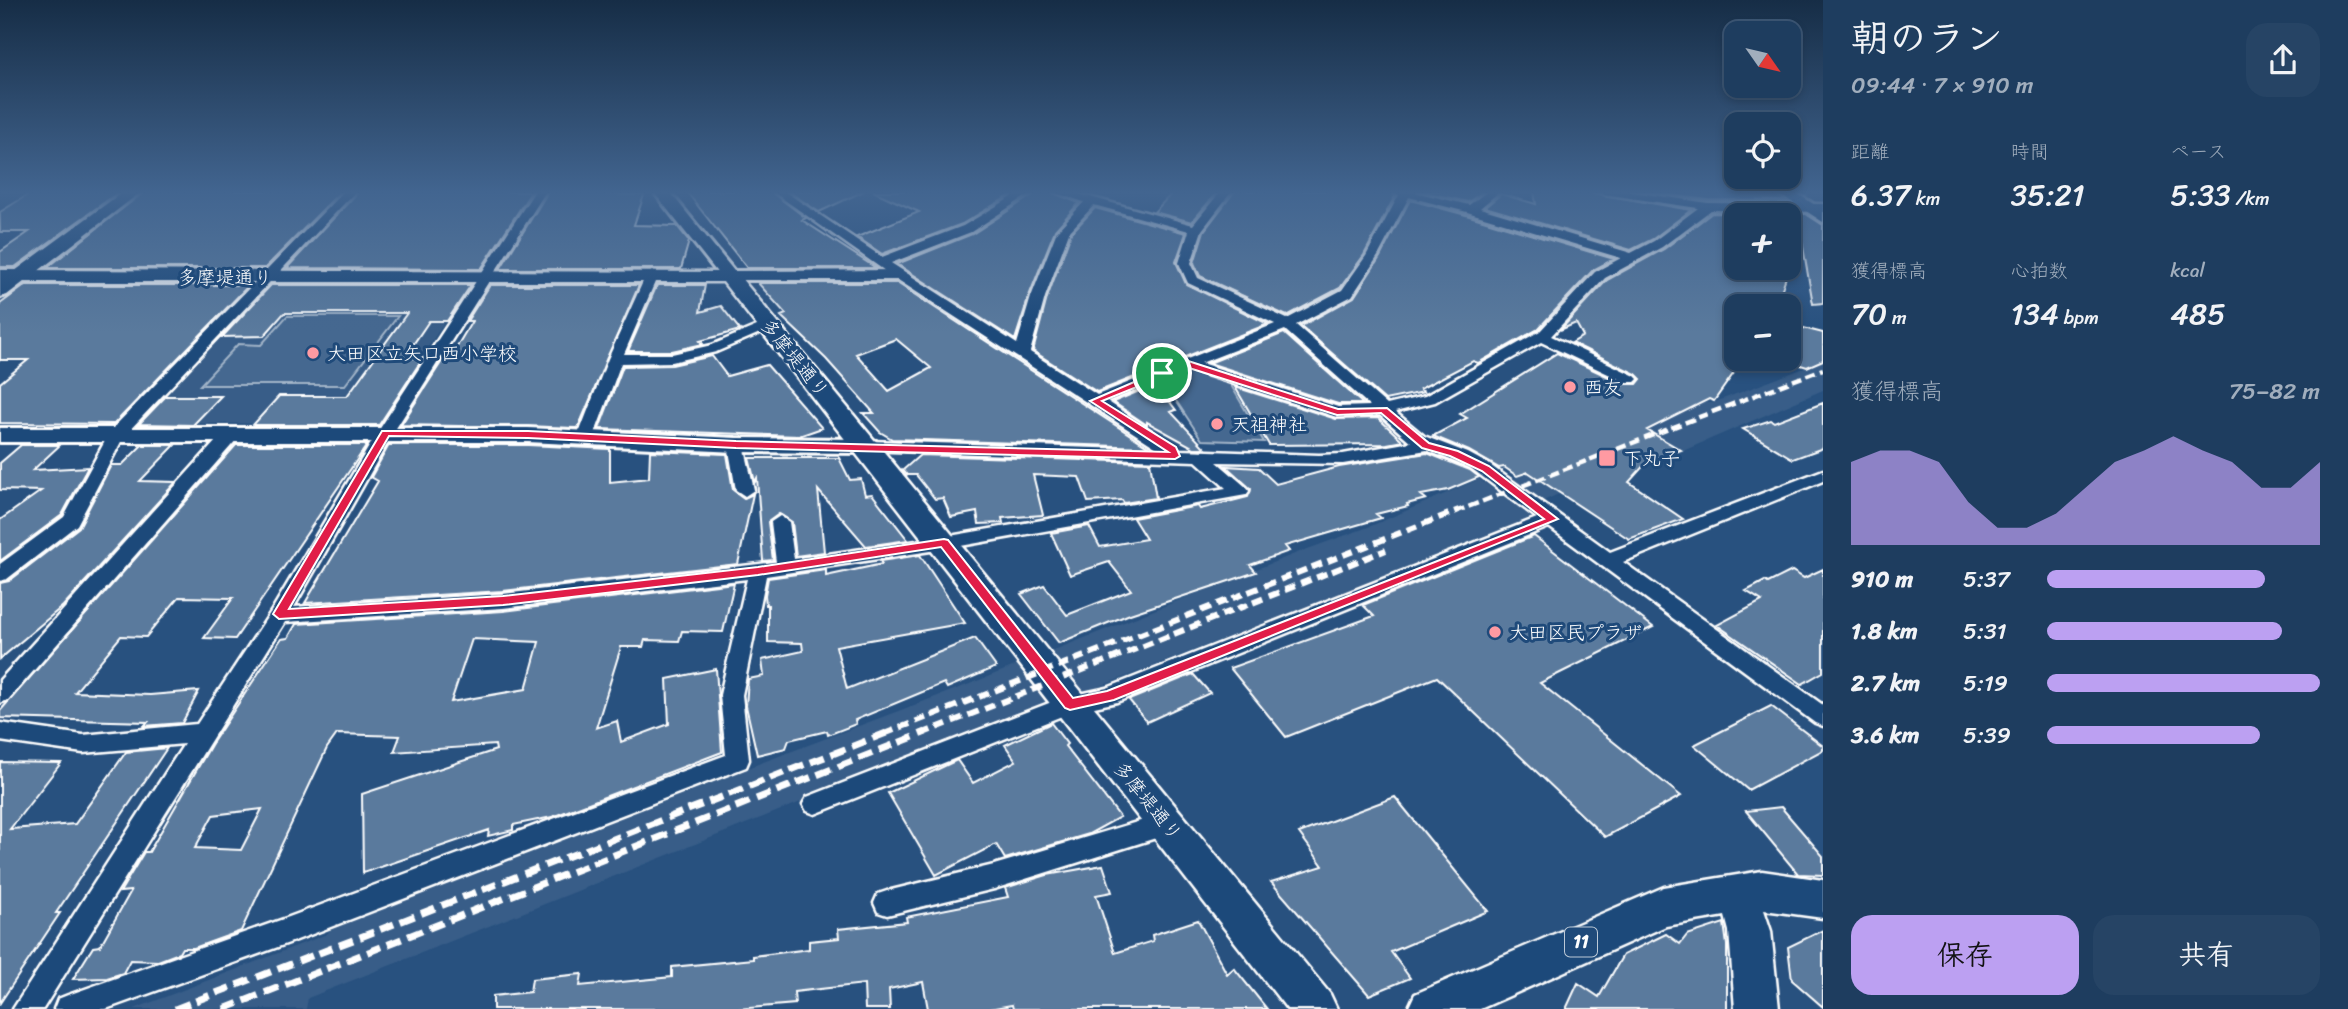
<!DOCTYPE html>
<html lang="ja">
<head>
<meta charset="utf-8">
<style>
  body { margin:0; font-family:Sriracha,"Klee One",sans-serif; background:#264465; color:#f1f3f6; height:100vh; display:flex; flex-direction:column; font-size:26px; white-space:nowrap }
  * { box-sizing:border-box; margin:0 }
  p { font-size:23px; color:#a1aebd }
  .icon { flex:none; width:38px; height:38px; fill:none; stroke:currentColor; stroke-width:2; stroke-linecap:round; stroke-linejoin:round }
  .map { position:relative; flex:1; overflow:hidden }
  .side { display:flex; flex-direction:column; background:#1e3d5f; width:525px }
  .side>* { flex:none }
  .needle { width:46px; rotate:124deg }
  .tools { position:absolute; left:1724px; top:21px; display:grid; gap:14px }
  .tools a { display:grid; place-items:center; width:77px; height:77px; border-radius:14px; background:#1e3d5f; box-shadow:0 4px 10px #0003,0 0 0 2px #3c5674; font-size:35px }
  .pin { position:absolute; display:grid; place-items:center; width:60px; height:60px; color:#fff; margin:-30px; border:4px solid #fff; border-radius:50%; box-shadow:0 2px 7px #0007 }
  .round { display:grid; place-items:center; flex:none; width:74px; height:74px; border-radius:21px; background:#264465 }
  .head { display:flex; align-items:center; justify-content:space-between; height:119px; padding:0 28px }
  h1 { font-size:38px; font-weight:600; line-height:52px }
  .metrics { display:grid; grid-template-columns:repeat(3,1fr); gap:10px; height:119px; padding:7px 28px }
  .metrics div { display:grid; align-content:center }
  .metrics b { font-size:30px; font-weight:600 }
  .metrics small { font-size:19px; font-weight:400 }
  .metrics p { font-size:19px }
  .chart { height:196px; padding:14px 28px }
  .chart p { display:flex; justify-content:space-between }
  .chart svg { width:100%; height:126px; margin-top:7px; fill:#bca0f2; opacity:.7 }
  .action { display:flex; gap:14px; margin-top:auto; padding:14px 28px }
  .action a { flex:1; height:80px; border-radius:21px; background:#bca0f2; color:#111; font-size:28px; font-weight:600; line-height:80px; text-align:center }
  .action a+a { background:#264465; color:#f1f3f6 }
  ul { padding:0 28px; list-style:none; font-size:23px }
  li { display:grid; grid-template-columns:112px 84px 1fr; align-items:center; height:52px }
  li i { height:18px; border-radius:9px; background:#bca0f2 }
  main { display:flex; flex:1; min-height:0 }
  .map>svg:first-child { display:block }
  .built { fill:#375d88 }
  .green { fill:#446890; stroke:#a2b4c8; stroke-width:2 }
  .building { fill:#5a7a9d; stroke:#fff; stroke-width:2; fill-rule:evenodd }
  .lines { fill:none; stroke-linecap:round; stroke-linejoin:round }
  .street-casing { stroke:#fff; stroke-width:5 }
  .secondary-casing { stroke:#fff; stroke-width:6 }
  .primary-casing { stroke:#fff; stroke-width:5 }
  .street { fill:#1f4a7a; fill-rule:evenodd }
  .secondary { fill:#1f4a7a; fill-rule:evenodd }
  .primary { fill:#1f4a7a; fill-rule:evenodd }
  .rail-far2 { stroke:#fff; stroke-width:4.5; stroke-dasharray:10 4.5; stroke-linecap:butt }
  .rail-far1 { stroke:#fff; stroke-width:6; stroke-dasharray:11 6; stroke-linecap:butt }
  .rail { stroke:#fff; stroke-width:7; stroke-dasharray:15 7; stroke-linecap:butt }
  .route { fill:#e11d48; stroke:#fff; stroke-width:2; fill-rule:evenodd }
  .poi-dot { fill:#ff9aa2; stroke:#1f4a7a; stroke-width:2.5 }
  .labels { text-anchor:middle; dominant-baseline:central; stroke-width:6; stroke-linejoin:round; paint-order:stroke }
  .shield { fill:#1f4a7a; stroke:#bcc9d7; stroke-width:2 }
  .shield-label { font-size:18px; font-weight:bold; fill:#fff }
  .street-label { font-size:19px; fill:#fff; stroke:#1f4a7a }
  .poi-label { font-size:19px; fill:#fff; stroke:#1f4a7a; text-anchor:start }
</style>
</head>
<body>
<main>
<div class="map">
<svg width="1823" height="1009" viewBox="0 0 1823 1009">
  <rect width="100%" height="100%" fill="#28517f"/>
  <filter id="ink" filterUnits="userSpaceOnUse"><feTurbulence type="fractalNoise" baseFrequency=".0143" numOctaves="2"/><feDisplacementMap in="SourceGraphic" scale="14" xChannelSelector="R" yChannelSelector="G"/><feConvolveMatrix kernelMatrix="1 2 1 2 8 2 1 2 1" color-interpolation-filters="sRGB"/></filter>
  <g filter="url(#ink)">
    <!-- built -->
    <path class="built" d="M 272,282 L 471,282 L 378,423 L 138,424 L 267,284 Z
      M 1823,361 L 1823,390 L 1683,451 L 1647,462 L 1635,476 L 1574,501 L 1561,493 L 1523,510 L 1534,519 L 811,798 L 308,998 L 306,1009 L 134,1009 L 327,934 L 335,924 L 967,685 L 1302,551 L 1371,526 L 1479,479 L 1492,488 L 1518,477 L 1507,469 L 1701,402 L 1712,403 Z"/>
    <!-- green -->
    <path class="green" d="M 287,316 L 398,316 L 345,385 L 200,385 L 238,344 L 261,345 Z
      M 1188,367 L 1228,380 L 1264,442 L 1202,440 L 1161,378 Z"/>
    <!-- building -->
    <path class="building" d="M 34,191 L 120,191 L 15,267 L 0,267 L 0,252 L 29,232 L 0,232 L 0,212 Z
      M 144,191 L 341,191 L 265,268 L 47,268 Z
      M 359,191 L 438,191 L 531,192 L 481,269 L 287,268 Z
      M 599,191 L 607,192 L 605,194 L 644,195 L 634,225 L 677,226 L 689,241 L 681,269 L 500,269 L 548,192 Z
      M 686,191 L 770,191 L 806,218 L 802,220 L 876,268 L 747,268 Z
      M 788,191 L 864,191 L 819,212 Z
      M 873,191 L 1017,191 L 962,224 L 882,254 L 857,237 L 919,212 Z
      M 1039,191 L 1048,191 L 1079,203 L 1055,230 L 1029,296 L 1015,340 L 897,264 L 972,234 Z
      M 1174,191 L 1218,191 L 1192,222 L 1154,212 Z
      M 1235,191 L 1390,191 L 1395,196 L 1364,255 L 1340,288 L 1287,316 L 1200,276 L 1194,263 L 1204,231 Z
      M 1420,191 L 1484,191 L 1468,202 Z
      M 1534,191 L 1581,191 L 1691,210 L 1653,239 L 1631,250 L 1485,207 L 1501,194 L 1536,204 Z
      M 1642,191 L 1773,191 L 1786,201 L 1708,200 Z
      M 1410,200 L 1466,215 L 1614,259 L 1593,270 L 1538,329 L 1478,363 L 1473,361 L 1420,389 L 1424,392 L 1385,400 L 1301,326 L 1354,297 L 1380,257 Z
      M 1095,208 L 1186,233 L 1176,262 L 1186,284 L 1268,324 L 1097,392 L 1033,351 L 1047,298 L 1071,233 Z
      M 1712,213 L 1806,214 L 1823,225 L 1823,303 L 1813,304 L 1801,235 L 1798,243 L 1788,234 L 1788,215 L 1729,215 L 1736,228 L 1736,268 L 1789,268 L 1776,306 L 1736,306 L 1736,370 L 1714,401 L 1709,399 L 1647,430 L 1681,450 L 1647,462 L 1629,482 L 1683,519 L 1629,539 L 1528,472 L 1517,476 L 1504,467 L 1499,468 L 1469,451 L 1433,436 L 1467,418 L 1460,414 L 1557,353 L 1624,384 L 1637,384 L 1641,379 L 1636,374 L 1572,343 L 1583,336 L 1576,323 L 1560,330 L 1607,280 L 1664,249 Z
      M 758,283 L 897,283 L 1149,447 L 892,439 L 880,432 L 863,413 L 874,413 L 826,359 L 781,316 L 786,314 ZM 896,339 L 931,368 L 889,391 L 856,354 Z
      M 26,285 L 249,285 L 114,424 L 0,423 L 0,383 L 28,360 L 0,360 L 0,304 Z
      M 271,285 L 471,285 L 447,321 L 429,321 L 404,358 L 423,358 L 379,425 L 253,425 L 279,396 L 347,396 L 407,313 L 284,313 L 264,336 L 222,337 Z
      M 490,285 L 639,285 L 578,428 L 401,425 L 444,358 L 450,358 L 472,321 L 467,321 Z
      M 657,285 L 705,285 L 700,312 L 721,306 L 740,330 L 700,341 L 703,344 L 672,351 L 628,351 Z
      M 1788,324 L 1823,333 L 1823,360 L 1807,367 L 1788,361 Z
      M 1284,333 L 1363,404 L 1338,404 L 1209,363 Z
      M 712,356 L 727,376 L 767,365 L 822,428 L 799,436 L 599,429 L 623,366 L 672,365 Z
      M 1156,384 L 1176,410 L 1171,412 L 1205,448 L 1194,448 L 1147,422 L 1147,425 L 1113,402 Z
      M 1235,387 L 1336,419 L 1378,418 L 1403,441 L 1387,444 L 1269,445 Z
      M 166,396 L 221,396 L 193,425 L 139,424 Z
      M 1823,403 L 1823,448 L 1793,459 L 1743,429 L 1771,420 L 1774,422 Z
      M 21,445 L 60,445 L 33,470 L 88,467 L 62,515 L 0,561 L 0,520 L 41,491 L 0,490 L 0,463 Z
      M 142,445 L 175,445 L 140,481 L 176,482 L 63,606 L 0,659 L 0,583 L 9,581 L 79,527 L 111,465 L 122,465 Z
      M 236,445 L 367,445 L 235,639 L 204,638 L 233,598 L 179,597 L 146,637 L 121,636 L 75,692 L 150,695 L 199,691 L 182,723 L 144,726 L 148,722 L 0,718 L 0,711 Z
      M 389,445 L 528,445 L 610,449 L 610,482 L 649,478 L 650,451 L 727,454 L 733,490 L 744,498 L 753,494 L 738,564 L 503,591 L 305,603 L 378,481 L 371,477 Z
      M 1427,453 L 1470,470 L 1479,477 L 1448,490 L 1421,495 L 1426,499 L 1407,504 L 1408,506 L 1376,514 L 1381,518 L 1285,546 L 1289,551 L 1250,565 L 1256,572 L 1130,614 L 1059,643 L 1021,594 L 1044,585 L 1067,615 L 1131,590 L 1109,562 L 1070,575 L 1051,533 L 1089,526 L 1100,547 L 1146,539 L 1133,518 L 1198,506 L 1200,509 L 1248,497 L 1251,489 L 1226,466 L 1259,468 L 1276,484 L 1339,467 Z
      M 920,455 L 1150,462 L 1156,498 L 1124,503 L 1122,500 L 1088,502 L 1079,477 L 1033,475 L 1043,515 L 1002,518 L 1003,523 L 979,524 L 977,512 L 951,517 L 943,498 L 935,499 L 916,475 L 907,475 L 903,470 Z
      M 749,458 L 839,458 L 850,480 L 861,479 L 865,495 L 872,494 L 908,540 L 866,546 L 818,490 L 824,552 L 796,556 L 792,522 L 779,514 L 768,522 L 773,560 L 763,561 L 757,478 L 755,482 Z
      M 1534,536 L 1653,627 L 1540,683 L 1681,796 L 1605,837 L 1437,677 L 1286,737 L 1230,668 L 1374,616 L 1363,605 Z
      M 920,555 L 965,623 L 836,646 L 847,689 L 975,638 L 996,667 L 947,688 L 944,683 L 855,720 L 856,724 L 828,735 L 827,731 L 789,740 L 786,748 L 757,755 L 746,706 L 748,679 L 764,676 L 762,660 L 803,651 L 802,643 L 768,642 L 768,605 L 766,605 L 765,595 L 768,578 L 826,570 L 826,576 L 882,564 L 880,561 Z
      M 1823,569 L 1823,672 L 1802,684 L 1717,625 L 1762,601 L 1746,591 L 1765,581 L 1768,583 L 1792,571 L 1804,578 Z
      M 734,583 L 723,632 L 682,631 L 679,641 L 645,640 L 643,647 L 621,647 L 596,728 L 617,721 L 621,742 L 669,724 L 667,679 L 716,669 L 722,752 L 552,817 L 513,825 L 513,830 L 488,836 L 489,830 L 363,873 L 362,794 L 496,750 L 495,745 L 394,752 L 400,736 L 337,734 L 327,748 L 241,931 L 194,948 L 182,948 L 179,953 L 158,961 L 130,960 L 123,973 L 107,978 L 73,979 L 93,947 L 100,946 L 131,891 L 120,892 L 144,852 L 149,852 L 211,745 L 281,639 L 288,638 L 296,624 L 503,611 ZM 472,639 L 539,642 L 526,689 L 451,702 ZM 262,809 L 241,850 L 195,848 L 213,815 Z
      M 1193,674 L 1210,693 L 1147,722 L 1129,700 Z
      M 1771,706 L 1823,746 L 1823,750 L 1748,790 L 1694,745 Z
      M 1051,723 L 1067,744 L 1065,746 L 1120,817 L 1089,834 L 1005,859 L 996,844 L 936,875 L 888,793 L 957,760 L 973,783 L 1016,761 L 1005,745 Z
      M 167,748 L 56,913 L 60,913 L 0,1003 L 0,762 L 61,763 L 10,829 L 75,824 L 126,752 Z
      M 1395,797 L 1488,911 L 1391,952 L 1410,978 L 1369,995 L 1271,882 L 1323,866 L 1299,833 Z
      M 1781,807 L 1823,856 L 1823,875 L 1798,874 L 1746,811 Z
      M 1103,865 L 1112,892 L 1096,895 L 1115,953 L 1153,941 L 1152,935 L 1198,920 L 1227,974 L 1234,968 L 1267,1009 L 1013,1009 L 1012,1005 L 989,1009 L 928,1009 L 923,982 L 889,989 L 890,1009 L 865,1009 L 864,984 L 794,992 L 795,1004 L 738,1009 L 493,1009 L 493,996 L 530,992 L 532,979 L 582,974 L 580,986 L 672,977 L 672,967 L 753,959 L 753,956 L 809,949 L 809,941 L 839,938 L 838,929 L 907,922 L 906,917 L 1008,897 L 1005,888 L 1047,875 Z
      M 1724,923 L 1727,945 L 1727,1009 L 1566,1009 L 1578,983 L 1599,997 L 1623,955 L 1666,934 L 1680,944 L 1687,935 Z
      M 1823,930 L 1823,1007 L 1792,980 L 1788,947 Z"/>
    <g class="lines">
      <!-- street casing -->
      <g class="street-casing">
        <path id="street" d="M 344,191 L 356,191 L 124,436 L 77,525 L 7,579 L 0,581 L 0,564 L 64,517 L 111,430 Z
          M 535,191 L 546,191 L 393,433 L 294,607 L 503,594 L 776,562 L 771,522 L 780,516 L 789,522 L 794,559 L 944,537 L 1226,488 L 1196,461 L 862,450 L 860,446 L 862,442 L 868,441 L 1160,450 L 895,278 L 772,191 L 784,191 L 882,257 L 963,226 L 1022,191 L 1034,191 L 971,232 L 891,263 L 1017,344 L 1031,297 L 1057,231 L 1084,202 L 1051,191 L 1068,191 L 1193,225 L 1221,191 L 1232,191 L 1202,230 L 1191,263 L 1198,278 L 1287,319 L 1342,290 L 1366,256 L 1399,195 L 1392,191 L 1410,191 L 1469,205 L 1488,191 L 1500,191 L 1480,208 L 1631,253 L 1654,241 L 1698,208 L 1604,194 L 1599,191 L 1626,191 L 1708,203 L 1823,204 L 1823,212 L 1711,210 L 1662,247 L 1605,278 L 1551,336 L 1635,376 L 1638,379 L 1635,382 L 1625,382 L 1541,342 L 1435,402 L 1395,412 L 1424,436 L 1468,453 L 1490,465 L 1610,552 L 1823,470 L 1823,481 L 1623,562 L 1823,705 L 1823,726 L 1815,723 L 1549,527 L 1117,702 L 1072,712 L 815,814 L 807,811 L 803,804 L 807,797 L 1062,698 L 1107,688 L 1537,518 L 1471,468 L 1427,450 L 1343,464 L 1217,462 L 1246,487 L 1249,491 L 1246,495 L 944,549 L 766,576 L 742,695 L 749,760 L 746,767 L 289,943 L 106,1009 L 54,1009 L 58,999 L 68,995 L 289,917 L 726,755 L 720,695 L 747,579 L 503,608 L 285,622 L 43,1009 L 13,1009 L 184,744 L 83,753 L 0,741 L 0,723 L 83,735 L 197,724 L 272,610 L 377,433 ZM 1409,197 L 1467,212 L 1621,258 L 1595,272 L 1540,331 L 1425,396 L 1387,405 L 1296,325 L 1352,296 L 1378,256 ZM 1094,205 L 1189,231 L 1179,263 L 1188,283 L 1275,324 L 1097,395 L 1030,352 L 1045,297 L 1069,232 ZM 1285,330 L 1370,406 L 1338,407 L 1201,363 ZM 1188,369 L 1337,417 L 1380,415 L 1411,442 L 1343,454 L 1319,455 L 1180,450 L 1107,401 Z
          M 652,271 L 658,275 L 624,354 L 672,354 L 712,345 L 764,323 L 769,322 L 776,326 L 716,352 L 672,362 L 621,363 L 594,436 L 592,440 L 580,440 L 578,436 L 608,359 L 646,275 Z
          M 232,429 L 238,430 L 240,434 L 238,438 L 8,700 L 0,703 L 0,680 L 226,430 Z
          M 736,440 L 744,445 L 754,490 L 745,496 L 736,490 L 728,445 Z
          M 1167,813 L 1175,816 L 1179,824 L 1175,832 L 994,889 L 887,915 L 878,912 L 874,903 L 878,894 L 887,891 L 994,865 Z"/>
      </g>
      <!-- secondary casing -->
      <g class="secondary-casing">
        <path id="secondary" d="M 124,191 L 142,191 L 7,295 L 0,297 L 0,282 Z
          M 653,191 L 669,191 L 734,271 L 900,270 L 909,275 L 900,280 L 723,280 Z
          M 1775,191 L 1793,191 L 1823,210 L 1823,222 Z
          M 0,428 L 528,428 L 736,438 L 868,439 L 876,441 L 879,446 L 876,451 L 868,453 L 736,452 L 528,442 L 0,442 Z"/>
      </g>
      <!-- primary casing -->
      <g class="primary-casing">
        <path id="primary" d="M 0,270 L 736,272 L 1330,994 L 1337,1009 L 1287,1009 L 723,282 L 0,282 Z
          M 1762,871 L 1823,880 L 1823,918 L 1764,910 L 1771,931 L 1779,1009 L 1735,1009 L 1729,931 L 1725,916 L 1666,926 L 1480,1009 L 1408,1009 L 1415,994 L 1664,887 Z"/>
      </g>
      <!-- street -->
      <use href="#street" class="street"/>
      <!-- secondary -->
      <use href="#secondary" class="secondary"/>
      <!-- primary -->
      <use href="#primary" class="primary"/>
      <!-- rail-far2 -->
      <path class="rail-far2" d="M 1455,512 L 1823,369"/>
      <!-- rail-far1 -->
      <path class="rail-far1" d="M 884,734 L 1459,510
        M 921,734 L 1386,550"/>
      <!-- rail -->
      <path class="rail" d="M 175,1009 L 889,732
        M 224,1009 L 926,732"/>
    </g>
  </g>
  <!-- sky -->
  <linearGradient id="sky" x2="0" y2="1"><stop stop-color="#162d46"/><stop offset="0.58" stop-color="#426590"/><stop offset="1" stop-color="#426590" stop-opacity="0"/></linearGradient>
  <rect width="1823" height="332" fill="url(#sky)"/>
  <!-- route -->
  <path class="route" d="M 1185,360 L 1338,409 L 1387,408 L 1429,443 L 1458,451 L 1489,466 L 1558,519 L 1114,700 L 1070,710 L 1065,708 L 941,547 L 758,575 L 503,605 L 279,619 L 273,614 L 382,431 L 528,431 L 736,441 L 1168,452 L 1090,401 ZM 1186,367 L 1337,415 L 1381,413 L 1422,448 L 1450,456 L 1482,471 L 1544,519 L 1107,691 L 1073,698 L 948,540 L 944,539 L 758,567 L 503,596 L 289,609 L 389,436 L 528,438 L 736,448 L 1175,459 L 1180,456 L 1176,447 L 1102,401 Z"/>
  <!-- markers -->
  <g class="poi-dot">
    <circle cx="313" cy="353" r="7"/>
    <circle cx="1570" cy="387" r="7"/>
    <circle cx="1217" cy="424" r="7"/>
    <rect x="1598" y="449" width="18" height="18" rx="3.5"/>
    <circle cx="1495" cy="632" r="7"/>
  </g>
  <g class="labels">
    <!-- shield labels -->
    <rect class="shield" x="1565" y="927.5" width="32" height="29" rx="5"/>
    <g class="shield-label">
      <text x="1581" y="942">11</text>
    </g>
    <!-- street labels -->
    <g class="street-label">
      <text x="225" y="277">多摩堤通り</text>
      <text transform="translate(795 358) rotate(51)">多摩堤通り</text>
      <text transform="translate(1148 801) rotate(51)">多摩堤通り</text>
    </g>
    <!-- poi labels -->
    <g class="poi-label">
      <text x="327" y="353">大田区立矢口西小学校</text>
      <text x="1584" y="387">西友</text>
      <text x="1231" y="424">天祖神社</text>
      <text x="1623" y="458">下丸子</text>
      <text x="1509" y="632">大田区民プラザ</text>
    </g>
  </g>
</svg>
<div class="tools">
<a><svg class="needle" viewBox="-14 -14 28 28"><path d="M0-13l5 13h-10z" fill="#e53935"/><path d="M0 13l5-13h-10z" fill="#a1aebd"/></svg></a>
<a><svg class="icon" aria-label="locate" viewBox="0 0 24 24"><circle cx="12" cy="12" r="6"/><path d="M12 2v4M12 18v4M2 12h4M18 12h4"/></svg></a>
<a>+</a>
<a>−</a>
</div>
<div class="pin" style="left:1162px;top:373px;background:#1e9e55"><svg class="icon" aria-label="arrive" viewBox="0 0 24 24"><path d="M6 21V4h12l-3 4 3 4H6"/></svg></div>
</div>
<section class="side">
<div class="head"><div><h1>朝のラン</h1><p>09:44 · 7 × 910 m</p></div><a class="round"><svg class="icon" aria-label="share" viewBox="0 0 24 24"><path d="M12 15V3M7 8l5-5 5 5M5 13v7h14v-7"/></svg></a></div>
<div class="metrics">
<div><p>距離</p><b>6.37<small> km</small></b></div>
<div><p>時間</p><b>35:21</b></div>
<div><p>ペース</p><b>5:33<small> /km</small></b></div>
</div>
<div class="metrics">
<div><p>獲得標高</p><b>70<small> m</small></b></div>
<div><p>心拍数</p><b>134<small> bpm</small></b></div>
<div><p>kcal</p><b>485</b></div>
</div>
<div class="chart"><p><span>獲得標高</span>75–82 m</p>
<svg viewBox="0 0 160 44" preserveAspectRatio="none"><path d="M0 44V15L10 11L20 11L30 15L40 29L50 38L60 38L70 33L80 24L90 15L100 11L110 6L120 11L130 15L140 24L150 24L160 15V44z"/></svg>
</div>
<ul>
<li><b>910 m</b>5:37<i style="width:80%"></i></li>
<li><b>1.8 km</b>5:31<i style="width:86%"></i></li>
<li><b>2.7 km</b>5:19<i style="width:100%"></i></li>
<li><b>3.6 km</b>5:39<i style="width:78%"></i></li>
</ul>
<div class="action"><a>保存</a><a>共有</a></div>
</section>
</main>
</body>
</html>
